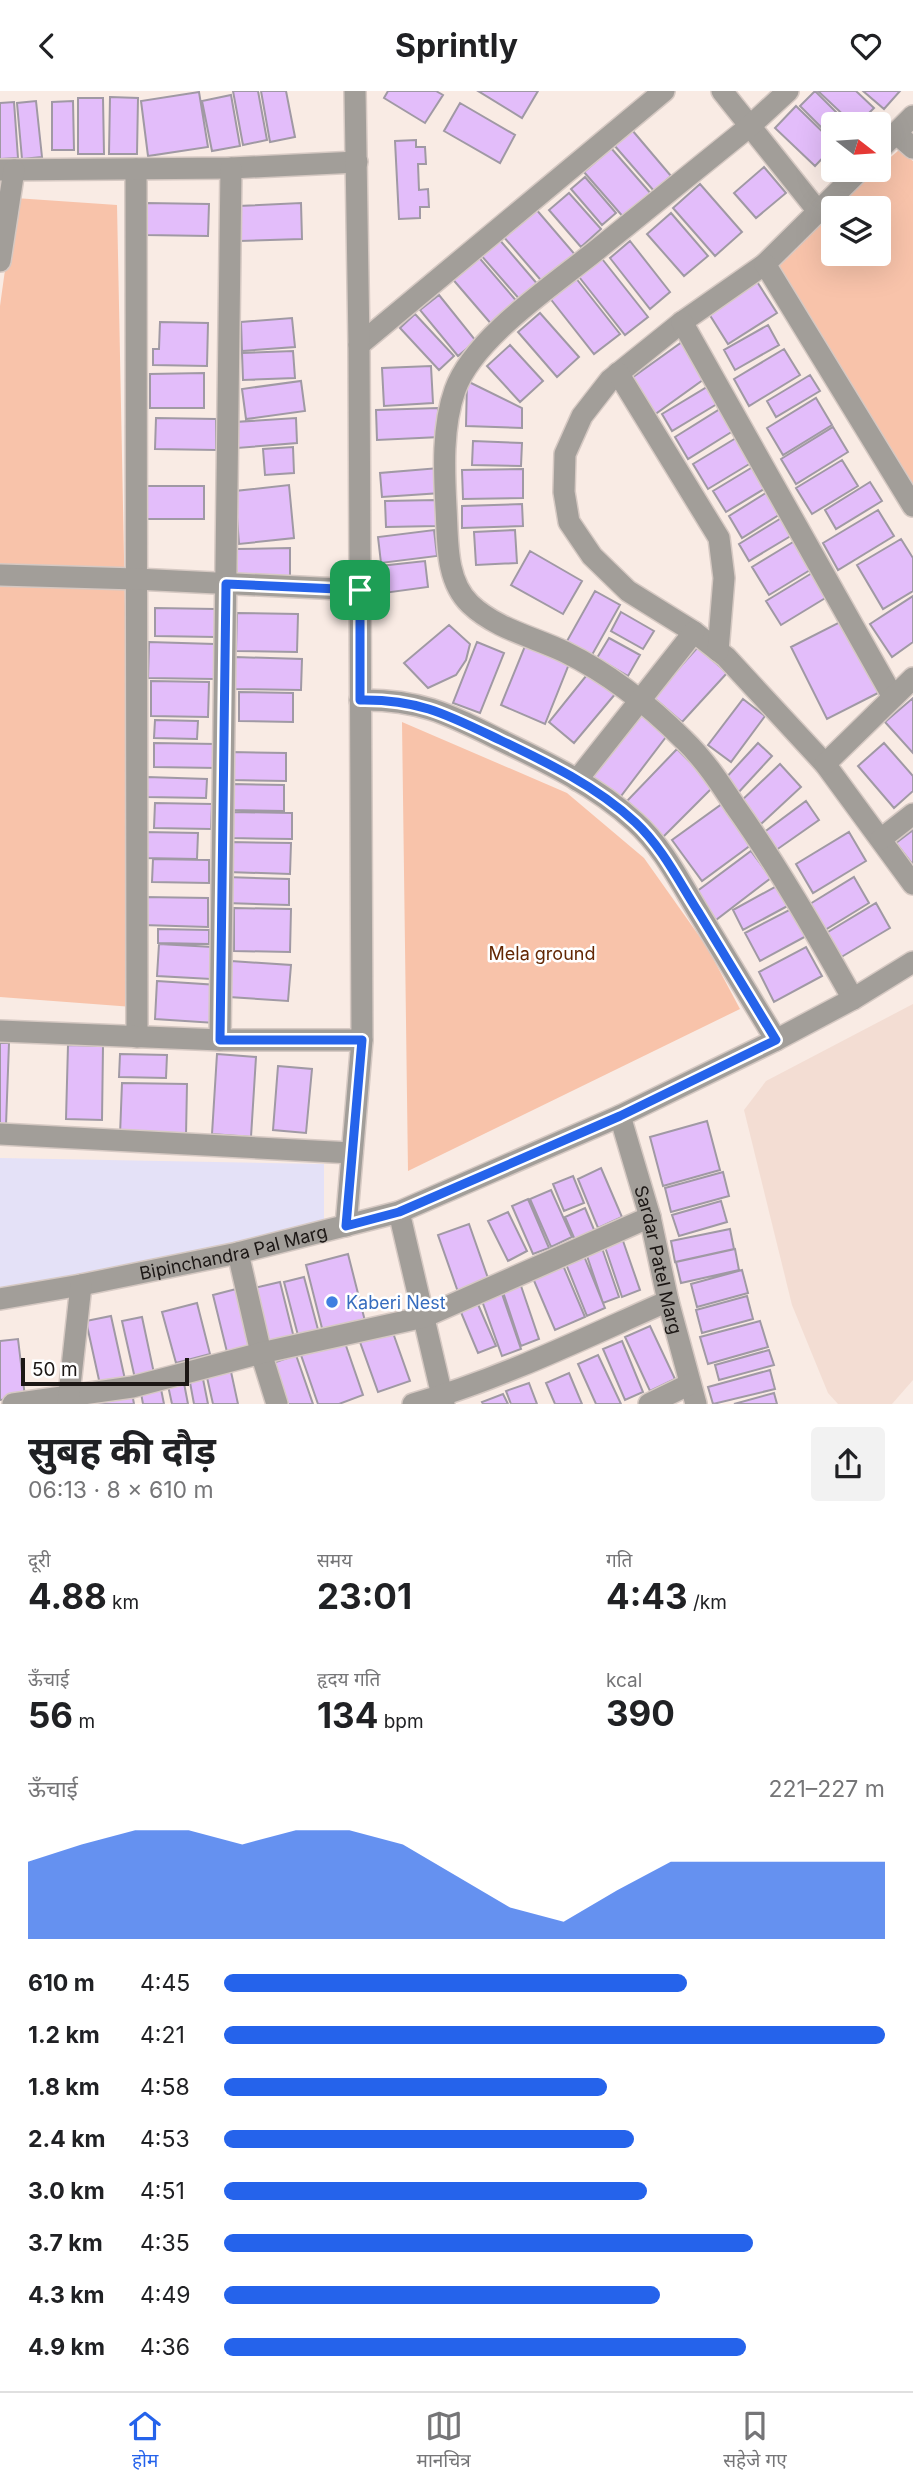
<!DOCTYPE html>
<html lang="hi">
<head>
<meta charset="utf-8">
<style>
  body { margin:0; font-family:Inter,"Noto Sans Devanagari",sans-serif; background:#f2f2f2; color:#202124; height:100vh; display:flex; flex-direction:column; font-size:26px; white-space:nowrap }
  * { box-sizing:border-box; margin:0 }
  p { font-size:23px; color:#757577 }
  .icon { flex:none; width:38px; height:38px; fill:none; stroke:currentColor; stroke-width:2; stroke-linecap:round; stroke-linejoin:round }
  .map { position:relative; height:1313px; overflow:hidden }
  .drawer { display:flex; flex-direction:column; background:#fff; flex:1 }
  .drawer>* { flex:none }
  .needle { width:46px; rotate:107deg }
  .fabs { position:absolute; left:821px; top:21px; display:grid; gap:14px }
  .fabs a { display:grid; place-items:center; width:70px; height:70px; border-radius:7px; background:#fff; box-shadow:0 7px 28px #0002; font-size:35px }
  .scale { position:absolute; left:21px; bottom:18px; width:168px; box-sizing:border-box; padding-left:7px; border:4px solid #1c1715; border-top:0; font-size:19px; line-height:24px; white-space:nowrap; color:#1c1715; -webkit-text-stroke:5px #fff; paint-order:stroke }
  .pin { position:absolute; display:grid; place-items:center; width:60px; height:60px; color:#fff; margin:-30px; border-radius:14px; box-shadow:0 4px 10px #0006 }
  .round { display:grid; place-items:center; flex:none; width:74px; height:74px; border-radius:7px; background:#f2f2f2 }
  .head { display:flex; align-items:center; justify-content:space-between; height:119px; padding:0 28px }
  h1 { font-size:38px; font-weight:700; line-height:52px }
  .stats { display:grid; grid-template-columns:repeat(3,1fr); gap:10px; height:119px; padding:7px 28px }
  .stats div { display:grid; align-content:center }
  .stats b { font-size:35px; font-weight:700 }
  .stats small { font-size:19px; font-weight:400 }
  .stats p { font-size:19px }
  .chart { height:196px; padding:14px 28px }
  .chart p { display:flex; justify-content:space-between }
  .chart svg { width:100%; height:126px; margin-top:7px; fill:#2563eb; opacity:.7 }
  ul { padding:0 28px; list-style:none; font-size:23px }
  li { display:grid; grid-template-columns:112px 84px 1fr; align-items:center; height:52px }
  li i { height:18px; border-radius:9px; background:#2563eb }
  header { display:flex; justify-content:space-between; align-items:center; height:91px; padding:0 28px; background:#fff; font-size:32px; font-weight:700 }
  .tab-bar { display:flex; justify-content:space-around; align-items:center; height:98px; border-top:2px solid #e0e0e0; background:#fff; font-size:19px; color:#757577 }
  .tab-bar a { display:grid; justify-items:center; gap:4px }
  .tab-bar .on { color:#2563eb }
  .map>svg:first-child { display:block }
  .commercial { fill:#e4e1f7 }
  .built { fill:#f3ddd3 }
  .green { fill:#f8c3aa; fill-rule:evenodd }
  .building { fill:#e3bdfa; stroke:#a099a4; stroke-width:2 }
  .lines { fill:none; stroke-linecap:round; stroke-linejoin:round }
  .minor-casing { stroke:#d6c9c3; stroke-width:24 }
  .minor { stroke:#a29e99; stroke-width:21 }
  .route-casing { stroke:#fff; stroke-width:14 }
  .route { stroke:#2563eb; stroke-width:9 }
  .shop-dot { fill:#3f7fe0; stroke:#fff; stroke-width:2.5 }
  .labels { text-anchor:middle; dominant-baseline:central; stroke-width:5; stroke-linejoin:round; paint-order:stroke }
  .park-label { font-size:18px; fill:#632703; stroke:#fff }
  .street-label { font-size:18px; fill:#1c1715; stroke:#fff }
  .shop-label { font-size:18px; fill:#366cbe; stroke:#fff; text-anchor:start }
</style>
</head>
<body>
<header><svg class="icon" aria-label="back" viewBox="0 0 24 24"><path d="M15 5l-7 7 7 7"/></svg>Sprintly<svg class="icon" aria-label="heart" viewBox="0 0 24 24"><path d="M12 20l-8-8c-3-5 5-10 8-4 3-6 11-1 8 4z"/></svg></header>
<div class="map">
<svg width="913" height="1313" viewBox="0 0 913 1313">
  <rect width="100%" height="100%" fill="#f9ebe4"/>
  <!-- commercial -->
  <path class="commercial" d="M 0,1067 L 324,1073 L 324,1131 L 249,1156 L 0,1204 Z"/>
  <!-- built -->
  <path class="built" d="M 913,913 L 913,1289 L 892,1313 L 838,1313 L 828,1302 L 792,1214 L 744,1019 L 766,990 Z"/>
  <!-- green -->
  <path class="green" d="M 899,59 L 913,70 L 913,415 L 765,173 ZM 833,117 L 878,117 L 878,163 L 833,163 Z
    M 15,107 L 117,114 L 133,916 L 0,906 L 0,215 Z
    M 402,631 L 567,702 L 644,767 L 707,856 L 740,918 L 408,1080 Z"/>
  <!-- building -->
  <path class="building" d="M 233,0 L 258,0 L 267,49 L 243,54 Z
    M 261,0 L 286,0 L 295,46 L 270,51 Z
    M 388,0 L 436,0 L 443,4 L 425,32 L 384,7 Z
    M 478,0 L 538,0 L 522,27 Z
    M 815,0 L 848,33 L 833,33 L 833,48 L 800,15 Z
    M 818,0 L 856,0 L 874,17 L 858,33 L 853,33 Z
    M 863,0 L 900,0 L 884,18 Z
    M 199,1 L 208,56 L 148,65 L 141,10 Z
    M 231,4 L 240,55 L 212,60 L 202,10 Z
    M 110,6 L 138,7 L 137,63 L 109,63 Z
    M 78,7 L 103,7 L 104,63 L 78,63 Z
    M 36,10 L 42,66 L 22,68 L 17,12 Z
    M 73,10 L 74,59 L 52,59 L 52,11 Z
    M 14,11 L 18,67 L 0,68 L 0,12 Z
    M 460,12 L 515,44 L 500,72 L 444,40 Z
    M 796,15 L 833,51 L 833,56 L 815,75 L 775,37 Z
    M 632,39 L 671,85 L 654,100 L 614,54 Z
    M 416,49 L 416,56 L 425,56 L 426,73 L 418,73 L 419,99 L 428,98 L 429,116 L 420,116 L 420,127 L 399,128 L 395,50 Z
    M 611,57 L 652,104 L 625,128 L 584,81 Z
    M 764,76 L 786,102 L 756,127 L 734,102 Z
    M 585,86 L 616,122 L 602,134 L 571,98 Z
    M 700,93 L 742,141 L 715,165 L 673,117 Z
    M 569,102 L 601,138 L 581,156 L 549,119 Z
    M 146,112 L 209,113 L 208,145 L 146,144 Z
    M 301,112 L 302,148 L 239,150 L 238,115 Z
    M 535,117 L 577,166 L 545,194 L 503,145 Z
    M 671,122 L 708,165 L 684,185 L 647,143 Z
    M 498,147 L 539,195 L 521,210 L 480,163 Z
    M 630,150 L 670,201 L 650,218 L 610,167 Z
    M 476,163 L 519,213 L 493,235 L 450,185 Z
    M 599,164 L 648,226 L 625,244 L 576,182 Z
    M 575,186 L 620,243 L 594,263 L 549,206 Z
    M 754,186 L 777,222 L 728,253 L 706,218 Z
    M 439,204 L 476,250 L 458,265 L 420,219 Z
    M 540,222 L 579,266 L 557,286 L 518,241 Z
    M 415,223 L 454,265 L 439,279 L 400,237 Z
    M 292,227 L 295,256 L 242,260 L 241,231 Z
    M 160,231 L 208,232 L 207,275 L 153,274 L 153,258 L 159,258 Z
    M 768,234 L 779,254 L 735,279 L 724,259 Z
    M 682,251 L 707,286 L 654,324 L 629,289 Z
    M 510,254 L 543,290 L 520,311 L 487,275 Z
    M 784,258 L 800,284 L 749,315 L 734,288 Z
    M 293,260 L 295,287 L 243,289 L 242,262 Z
    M 431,275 L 433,312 L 384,315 L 382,277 Z
    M 204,282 L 204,317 L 150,317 L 150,283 Z
    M 810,284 L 820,300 L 776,326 L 767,310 Z
    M 301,290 L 305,320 L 246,328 L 242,298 Z
    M 467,290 L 522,317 L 522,337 L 466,335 Z
    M 707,296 L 717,313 L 672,340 L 662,323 Z
    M 816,307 L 832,334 L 783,364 L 767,337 Z
    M 438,317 L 440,346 L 377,349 L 376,319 Z
    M 720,318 L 733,340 L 688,368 L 675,346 Z
    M 156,327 L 216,328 L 216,359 L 155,358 Z
    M 296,327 L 297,352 L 237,357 L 235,331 Z
    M 833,336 L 848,361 L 796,393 L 781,368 Z
    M 736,347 L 751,372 L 708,398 L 693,373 Z
    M 473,350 L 522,352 L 521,375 L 472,374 Z
    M 293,356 L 294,382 L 265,384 L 263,358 Z
    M 842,369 L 858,395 L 812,423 L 796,397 Z
    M 756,374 L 769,395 L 726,421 L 713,400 Z
    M 439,377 L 441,402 L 382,406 L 380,382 Z
    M 523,378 L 523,407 L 463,408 L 462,379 Z
    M 870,391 L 882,410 L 836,438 L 825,419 Z
    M 289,394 L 294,447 L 239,453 L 235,400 Z
    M 140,395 L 204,395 L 204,428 L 139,428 Z
    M 769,400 L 782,422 L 742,447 L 729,425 Z
    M 437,409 L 437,435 L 386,436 L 385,410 Z
    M 522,413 L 523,435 L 462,437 L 462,415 Z
    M 878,419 L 894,445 L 838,479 L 823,452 Z
    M 783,426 L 794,443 L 749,470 L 739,453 Z
    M 434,439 L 437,465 L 381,472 L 378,446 Z
    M 515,439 L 517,472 L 476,474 L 474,441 Z
    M 798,448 L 815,476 L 769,504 L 752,476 Z
    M 901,448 L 913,467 L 913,500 L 883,518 L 857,474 Z
    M 290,457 L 290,488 L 237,489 L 236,458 Z
    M 530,460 L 582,490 L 563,523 L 511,494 Z
    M 425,470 L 428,496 L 384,502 L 380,475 Z
    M 812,482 L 827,506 L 781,534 L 766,510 Z
    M 595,500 L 620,514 L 592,564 L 567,550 Z
    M 913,505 L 913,551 L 892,566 L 870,533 Z
    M 155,517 L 215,518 L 215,546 L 155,545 Z
    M 621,521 L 654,540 L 643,558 L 611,540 Z
    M 237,522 L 298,523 L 297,561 L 236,560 Z
    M 844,529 L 880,601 L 827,628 L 791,556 Z
    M 449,534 L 470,553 L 466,569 L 456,584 L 428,597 L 404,572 Z
    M 609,547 L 640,564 L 628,585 L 597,567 Z
    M 149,551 L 214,553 L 214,588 L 148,587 Z
    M 477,551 L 504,562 L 480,622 L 453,612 Z
    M 525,555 L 569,573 L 545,633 L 501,614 Z
    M 698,556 L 727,582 L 682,631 L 653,606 Z
    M 235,566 L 302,568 L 301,599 L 235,598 Z
    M 590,580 L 616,602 L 574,652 L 549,631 Z
    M 151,590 L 209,591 L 208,626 L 151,625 Z
    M 239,601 L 293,602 L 293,631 L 239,630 Z
    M 913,607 L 913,662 L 885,631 Z
    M 743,608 L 765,625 L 731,671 L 708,654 Z
    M 642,622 L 669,642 L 618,709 L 591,688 Z
    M 155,629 L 198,630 L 197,648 L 154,647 Z
    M 154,652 L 216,653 L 216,677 L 154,676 Z
    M 758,652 L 772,665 L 737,703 L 723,690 Z
    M 884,652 L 913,685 L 913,700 L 894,717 L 858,675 Z
    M 677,658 L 714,695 L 663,746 L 627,710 Z
    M 231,661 L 286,662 L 286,690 L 231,689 Z
    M 780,673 L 801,696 L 761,733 L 740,711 Z
    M 147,686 L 207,688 L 206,707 L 146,706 Z
    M 231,693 L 284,694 L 284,720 L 230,719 Z
    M 726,710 L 755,751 L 702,790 L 672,749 Z
    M 806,710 L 819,729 L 772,762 L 759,745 Z
    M 155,712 L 212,713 L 211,738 L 154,737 Z
    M 232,721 L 292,722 L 292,748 L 231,747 Z
    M 913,739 L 913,774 L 896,752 Z
    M 144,741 L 198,742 L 197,768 L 143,767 Z
    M 849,741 L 866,770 L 813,802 L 796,773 Z
    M 229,751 L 291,752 L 290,783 L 228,781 Z
    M 751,760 L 771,787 L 712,832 L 692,804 Z
    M 153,768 L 209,769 L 209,792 L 152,791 Z
    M 226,786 L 289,788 L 289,814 L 226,812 Z
    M 854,786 L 869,812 L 820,842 L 805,816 Z
    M 782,792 L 793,812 L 743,839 L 733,819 Z
    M 144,806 L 208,807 L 208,836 L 143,834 Z
    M 876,812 L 890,837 L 838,868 L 823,844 Z
    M 795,816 L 810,843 L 760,870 L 745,842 Z
    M 234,817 L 291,818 L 290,861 L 234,860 Z
    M 158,838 L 209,839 L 209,853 L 158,852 Z
    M 159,853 L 213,856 L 211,888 L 157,885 Z
    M 806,856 L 822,885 L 774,911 L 759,881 Z
    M 231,870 L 291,874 L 288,910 L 229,906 Z
    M 157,890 L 218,894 L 215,932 L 155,928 Z
    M 0,952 L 9,952 L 6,1034 L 0,1034 Z
    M 68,954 L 103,955 L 102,1029 L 66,1028 Z
    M 120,963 L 167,964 L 166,987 L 119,986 Z
    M 217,963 L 256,966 L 251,1046 L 212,1043 Z
    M 278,975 L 312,978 L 306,1042 L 273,1039 Z
    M 122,992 L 187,993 L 186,1045 L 120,1044 Z
    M 707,1030 L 720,1079 L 663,1095 L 650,1046 Z
    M 601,1077 L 622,1126 L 598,1137 L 578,1088 Z
    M 723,1081 L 729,1105 L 671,1121 L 665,1097 Z
    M 573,1085 L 584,1112 L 564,1120 L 553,1093 Z
    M 551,1099 L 572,1146 L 551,1156 L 530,1108 Z
    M 528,1108 L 549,1157 L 533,1163 L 512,1115 Z
    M 721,1110 L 727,1131 L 679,1145 L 672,1124 Z
    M 585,1117 L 595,1141 L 575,1149 L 565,1126 Z
    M 508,1121 L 527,1160 L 508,1170 L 488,1130 Z
    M 469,1133 L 489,1190 L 458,1201 L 438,1144 Z
    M 730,1138 L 734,1158 L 675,1171 L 671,1150 Z
    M 622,1147 L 640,1199 L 622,1206 L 604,1153 Z
    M 602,1157 L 619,1206 L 603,1212 L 586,1162 Z
    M 735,1158 L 739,1179 L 681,1192 L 676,1171 Z
    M 348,1163 L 366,1234 L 324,1245 L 306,1174 Z
    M 584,1165 L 605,1217 L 587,1225 L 566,1173 Z
    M 562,1172 L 585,1226 L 555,1239 L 532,1185 Z
    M 742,1179 L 748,1202 L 697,1216 L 691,1193 Z
    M 304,1186 L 320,1246 L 300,1252 L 284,1191 Z
    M 280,1191 L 295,1251 L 269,1257 L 254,1197 Z
    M 520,1192 L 539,1248 L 521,1255 L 502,1198 Z
    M 240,1197 L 256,1258 L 228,1265 L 213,1204 Z
    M 501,1200 L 521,1258 L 502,1265 L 481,1207 Z
    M 747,1205 L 753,1228 L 702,1242 L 696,1219 Z
    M 477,1211 L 496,1255 L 478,1262 L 460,1219 Z
    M 197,1212 L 210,1263 L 176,1272 L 162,1221 Z
    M 111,1225 L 126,1293 L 101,1298 L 86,1230 Z
    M 142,1226 L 155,1287 L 136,1292 L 122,1230 Z
    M 760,1230 L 768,1256 L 708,1273 L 700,1246 Z
    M 650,1235 L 675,1288 L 650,1300 L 625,1246 Z
    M 392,1239 L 410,1290 L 378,1301 L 360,1251 Z
    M 18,1248 L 25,1306 L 0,1309 L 0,1250 Z
    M 344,1249 L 363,1304 L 339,1313 L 318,1313 L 301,1264 Z
    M 622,1250 L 643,1301 L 625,1309 L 603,1258 Z
    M 769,1259 L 774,1274 L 719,1289 L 715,1274 Z
    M 296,1264 L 313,1313 L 283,1313 L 270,1273 Z
    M 598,1264 L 621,1313 L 596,1313 L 578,1273 Z
    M 230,1276 L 238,1313 L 213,1313 L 206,1282 Z
    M 770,1279 L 775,1298 L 713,1313 L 708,1296 Z
    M 569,1282 L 582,1313 L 555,1313 L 546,1292 Z
    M 202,1283 L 208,1313 L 194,1313 L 189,1286 Z
    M 183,1287 L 188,1313 L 172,1313 L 167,1290 Z
    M 529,1292 L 537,1313 L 511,1313 L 506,1300 Z
    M 161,1298 L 164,1313 L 143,1313 L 141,1302 Z
    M 132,1302 L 134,1313 L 98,1313 L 97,1309 Z
    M 774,1302 L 777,1313 L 734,1313 Z
    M 503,1303 L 508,1313 L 483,1313 L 482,1311 Z"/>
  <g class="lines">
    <!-- minor casing -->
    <g class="minor-casing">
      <g id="minor">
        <path d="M 722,0 L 817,119"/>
        <path d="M 788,0 L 750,35 C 700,76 649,117 598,158 C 555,193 473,247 455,299 C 442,335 444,380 446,417 C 448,449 445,489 470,513 C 496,538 534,546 565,561 C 610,583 649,614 684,649 C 704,668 720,692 735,715 C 779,777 816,842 853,908"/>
        <path d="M 897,43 L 913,57"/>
        <path d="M 878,60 L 913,25"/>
        <path d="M 136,78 L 137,946"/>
        <path d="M 0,79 L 231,77 L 357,71"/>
        <path d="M 860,79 L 765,173 L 682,231 L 610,289 L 582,325 L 565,363 L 564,401 L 569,431 L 592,465 L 628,500 L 694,541 L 726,566 L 825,673 L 913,793"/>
        <path d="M 0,170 L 14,79"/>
        <path d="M 765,173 L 913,415"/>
        <path d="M 682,231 L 893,606"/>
        <path d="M 359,254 L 664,0"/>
        <path d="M 618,282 L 719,447 L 724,487 L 718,560"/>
        <path d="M 0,484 L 136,488 L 360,499"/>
        <path d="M 360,609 C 419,608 448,623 500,649 C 548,672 596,695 635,731 C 663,756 680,791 699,822 C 725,865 751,907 776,949"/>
        <path d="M 825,673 L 913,587"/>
        <path d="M 577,689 L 694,541"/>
        <path d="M 881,748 L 913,723"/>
        <path d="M 0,940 L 220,949 L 362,949"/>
        <path d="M 220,949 L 231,77"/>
        <path id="s1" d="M 620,1025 L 650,1126 L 668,1210 L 696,1313"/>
        <path d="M 0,1043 L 352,1062"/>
        <path d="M 399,1121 L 444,1313"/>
        <path d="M 346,1135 L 362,949 L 359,254 L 355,0"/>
        <path d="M 238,1162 L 261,1262 L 277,1313"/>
        <path id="s2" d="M 0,1208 L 81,1194 L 238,1162 L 399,1121 L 620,1025 L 776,949 L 853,908 L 913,871"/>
        <path d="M 13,1313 L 132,1296 L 261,1262 L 424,1226 L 650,1126"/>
        <path d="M 68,1313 L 81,1194"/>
        <path d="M 413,1313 C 501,1288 584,1247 668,1210"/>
        <path d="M 649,1313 L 690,1293"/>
      </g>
    </g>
    <!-- minor -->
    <use href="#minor" class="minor"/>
  </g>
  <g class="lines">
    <!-- route casing -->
    <g class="route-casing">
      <path id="route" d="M 226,493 L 360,499 L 360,609 C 419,608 448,624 500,649 C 548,672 596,695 635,731 C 663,757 679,791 699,822 C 725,865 751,907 776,949 L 620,1025 L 399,1121 L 346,1135 L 362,949 L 220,949 Z"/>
    </g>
    <!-- route -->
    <use href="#route" class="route"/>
  </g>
  <!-- markers -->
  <circle class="shop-dot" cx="332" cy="1211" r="7"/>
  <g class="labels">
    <!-- park labels -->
    <g class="park-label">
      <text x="542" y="862">Mela ground</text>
    </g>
    <!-- street labels -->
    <g class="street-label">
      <text stroke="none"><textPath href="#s2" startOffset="238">Bipinchandra Pal Marg</textPath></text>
      <text stroke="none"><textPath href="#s1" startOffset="149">Sardar Patel Marg</textPath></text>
    </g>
    <!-- shop labels -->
    <g class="shop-label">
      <text x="346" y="1211">Kaberi Nest</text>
    </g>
  </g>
</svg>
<div class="fabs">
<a><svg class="needle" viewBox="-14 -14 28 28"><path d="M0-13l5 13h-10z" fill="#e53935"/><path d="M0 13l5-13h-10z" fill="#757577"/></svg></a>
<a><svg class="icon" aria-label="layers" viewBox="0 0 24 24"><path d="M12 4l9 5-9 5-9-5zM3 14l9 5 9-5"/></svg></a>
</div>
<div class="scale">50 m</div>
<div class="pin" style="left:360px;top:499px;background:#1e9e55"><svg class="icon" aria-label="arrive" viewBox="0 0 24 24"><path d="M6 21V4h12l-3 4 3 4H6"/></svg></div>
</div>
<section class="drawer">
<div class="head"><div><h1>सुबह की दौड़</h1><p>06:13 · 8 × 610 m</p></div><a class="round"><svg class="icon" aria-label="share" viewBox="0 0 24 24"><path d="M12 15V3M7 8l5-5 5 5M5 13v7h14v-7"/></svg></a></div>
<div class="stats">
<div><p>दूरी</p><b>4.88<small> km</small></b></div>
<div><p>समय</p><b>23:01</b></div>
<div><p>गति</p><b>4:43<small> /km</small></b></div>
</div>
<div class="stats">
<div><p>ऊँचाई</p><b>56<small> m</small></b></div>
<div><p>हृदय गति</p><b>134<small> bpm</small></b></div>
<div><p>kcal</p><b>390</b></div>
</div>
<div class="chart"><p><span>ऊँचाई</span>221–227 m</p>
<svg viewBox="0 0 160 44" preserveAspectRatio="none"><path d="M0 44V17L10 11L20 6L30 6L40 11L50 6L60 6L70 11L80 22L90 33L100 38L110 27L120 17L130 17L140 17L150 17L160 17V44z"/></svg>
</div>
<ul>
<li><b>610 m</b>4:45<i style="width:70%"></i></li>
<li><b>1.2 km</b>4:21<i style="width:100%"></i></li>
<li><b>1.8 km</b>4:58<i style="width:58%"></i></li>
<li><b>2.4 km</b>4:53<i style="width:62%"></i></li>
<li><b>3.0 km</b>4:51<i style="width:64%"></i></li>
<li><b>3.7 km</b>4:35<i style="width:80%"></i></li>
<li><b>4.3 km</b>4:49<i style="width:66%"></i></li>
<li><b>4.9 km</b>4:36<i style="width:79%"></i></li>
</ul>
</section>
<nav class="tab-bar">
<a class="on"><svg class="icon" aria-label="home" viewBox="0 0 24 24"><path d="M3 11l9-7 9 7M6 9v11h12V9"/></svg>होम</a>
<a><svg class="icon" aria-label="map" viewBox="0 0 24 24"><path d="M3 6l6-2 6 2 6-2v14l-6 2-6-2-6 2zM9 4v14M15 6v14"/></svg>मानचित्र</a>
<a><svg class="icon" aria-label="saved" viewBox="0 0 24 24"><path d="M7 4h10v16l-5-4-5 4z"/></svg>सहेजे गए</a>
</nav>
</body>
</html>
